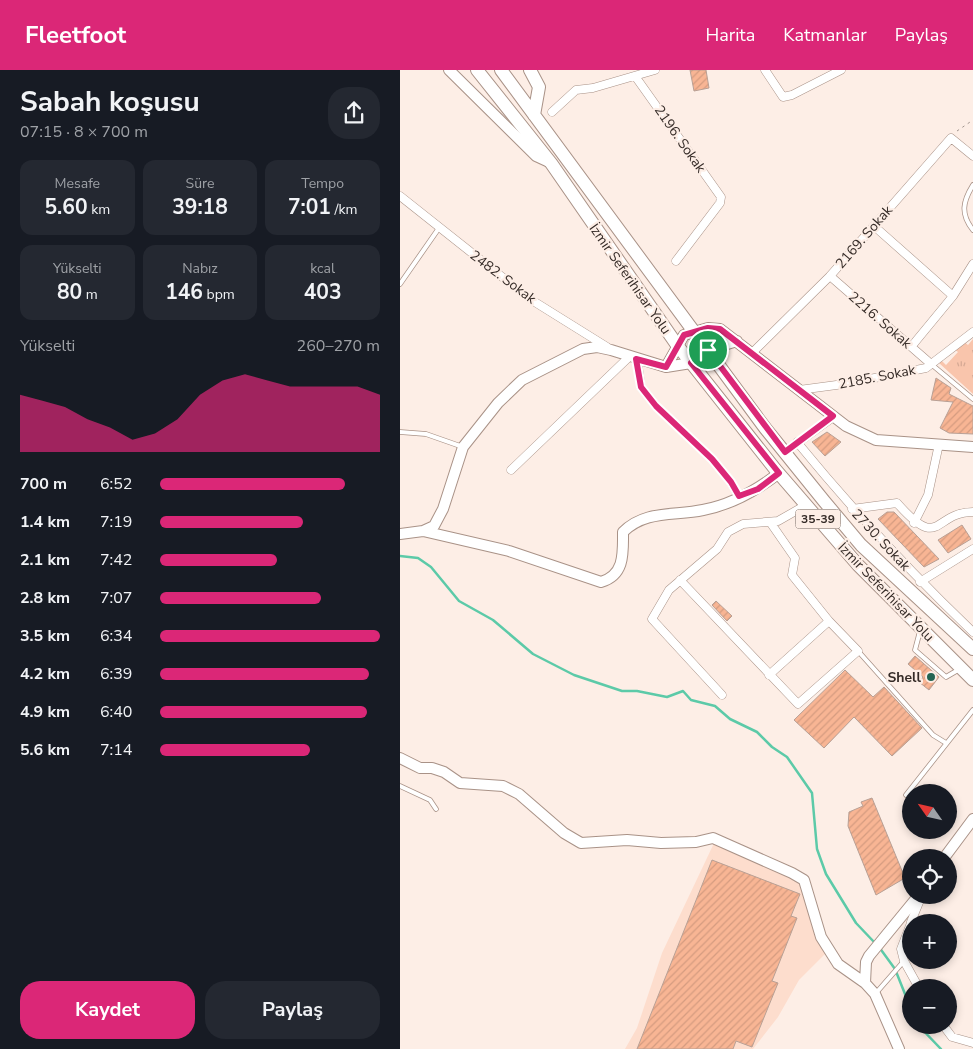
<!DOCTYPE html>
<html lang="tr">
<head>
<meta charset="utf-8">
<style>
  body { margin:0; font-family:"Nunito Sans",sans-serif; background:#242831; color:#f1f3f6; height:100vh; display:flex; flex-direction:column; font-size:19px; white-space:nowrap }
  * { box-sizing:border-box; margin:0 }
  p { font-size:16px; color:#9ea1a6 }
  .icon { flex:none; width:28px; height:28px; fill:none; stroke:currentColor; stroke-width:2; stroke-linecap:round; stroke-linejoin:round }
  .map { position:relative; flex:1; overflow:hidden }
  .panel { display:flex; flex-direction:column; background:#171b24; width:400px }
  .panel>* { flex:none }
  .needle { width:32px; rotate:304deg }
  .tools { position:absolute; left:502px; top:714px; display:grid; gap:10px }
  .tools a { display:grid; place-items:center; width:55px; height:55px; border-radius:50%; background:#171b24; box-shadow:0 2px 8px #0003; font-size:25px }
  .pin { position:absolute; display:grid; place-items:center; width:42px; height:42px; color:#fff; margin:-21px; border:2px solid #fff; border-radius:50%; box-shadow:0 1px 5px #0007 }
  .round { display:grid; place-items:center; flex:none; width:52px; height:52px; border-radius:20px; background:#242831 }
  .overview { display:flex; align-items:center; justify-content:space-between; height:85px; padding:0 20px }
  h1 { font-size:28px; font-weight:700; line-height:38px }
  .figures { display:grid; grid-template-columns:repeat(3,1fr); gap:8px; height:85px; padding:5px 20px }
  .figures div { display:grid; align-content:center; border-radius:12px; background:#242831; text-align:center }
  .figures b { font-size:21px; font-weight:700 }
  .figures small { font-size:14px; font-weight:400 }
  .figures p { font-size:14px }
  .chart { height:140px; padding:10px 20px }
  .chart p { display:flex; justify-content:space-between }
  .chart svg { width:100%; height:90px; margin-top:5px; fill:#db2777; opacity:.7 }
  .primary-button { display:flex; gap:10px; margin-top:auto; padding:10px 20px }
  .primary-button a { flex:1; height:58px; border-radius:20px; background:#db2777; color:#fff; font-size:20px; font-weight:700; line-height:58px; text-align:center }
  .primary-button a+a { background:#242831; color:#f1f3f6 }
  ul { padding:0 20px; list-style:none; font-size:16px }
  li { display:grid; grid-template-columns:80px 60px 1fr; align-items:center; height:38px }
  li i { height:12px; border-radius:6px; background:#db2777 }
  header { display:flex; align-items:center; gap:30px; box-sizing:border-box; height:70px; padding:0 25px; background:#db2777; color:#fff }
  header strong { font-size:24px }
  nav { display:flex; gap:28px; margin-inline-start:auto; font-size:18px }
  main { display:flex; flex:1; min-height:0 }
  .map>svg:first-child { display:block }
  .built { fill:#fdddcd }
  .grass { fill:url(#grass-tufts) }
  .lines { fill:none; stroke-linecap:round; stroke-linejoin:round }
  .stream { stroke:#5ccaa8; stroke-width:2.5 }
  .building { fill:url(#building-hatch); stroke:#b8a095 }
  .service-casing { stroke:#a99287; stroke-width:5.5 }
  .minor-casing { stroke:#a99287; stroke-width:9 }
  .tertiary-casing { stroke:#a99287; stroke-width:12 }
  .primary-casing { stroke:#a99287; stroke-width:14 }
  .path { stroke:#a1958e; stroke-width:1; stroke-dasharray:2.5 4; stroke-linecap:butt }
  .service { stroke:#fff; stroke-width:4 }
  .minor { stroke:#fff; stroke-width:8 }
  .tertiary { stroke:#fff; stroke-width:10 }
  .primary { stroke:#fff; stroke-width:12 }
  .route-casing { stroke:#fff; stroke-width:10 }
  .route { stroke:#db2777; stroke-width:6 }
  .poi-dot { fill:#246452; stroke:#fdeee6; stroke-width:2 }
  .labels { text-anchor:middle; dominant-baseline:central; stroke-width:4.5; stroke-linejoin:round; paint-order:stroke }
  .shield { fill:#fdeee6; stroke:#716660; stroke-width:1 }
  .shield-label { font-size:12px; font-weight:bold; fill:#352b27 }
  .street-label { font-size:14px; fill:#352b27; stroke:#fdeee6 }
  .poi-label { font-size:14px; font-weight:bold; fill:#352b27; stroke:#fdeee6; text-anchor:end }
</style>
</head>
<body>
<header>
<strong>Fleetfoot</strong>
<nav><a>Harita</a><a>Katmanlar</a><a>Paylaş</a></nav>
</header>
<main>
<section class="panel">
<div class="overview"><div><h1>Sabah koşusu</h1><p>07:15 · 8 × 700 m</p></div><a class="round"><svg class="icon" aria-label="share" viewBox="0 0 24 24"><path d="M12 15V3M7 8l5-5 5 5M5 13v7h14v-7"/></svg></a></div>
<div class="figures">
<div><p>Mesafe</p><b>5.60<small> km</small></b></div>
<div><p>Süre</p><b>39:18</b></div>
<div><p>Tempo</p><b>7:01<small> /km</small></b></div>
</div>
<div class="figures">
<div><p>Yükselti</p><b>80<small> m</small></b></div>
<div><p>Nabız</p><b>146<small> bpm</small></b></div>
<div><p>kcal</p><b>403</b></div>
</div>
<div class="chart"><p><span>Yükselti</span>260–270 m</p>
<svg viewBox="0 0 160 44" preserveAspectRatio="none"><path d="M0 44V16L10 19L20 22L30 28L40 32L50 38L60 35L70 28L80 16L90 9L100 6L110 9L120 12L130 12L140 12L150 12L160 16V44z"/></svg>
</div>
<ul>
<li><b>700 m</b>6:52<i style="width:84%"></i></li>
<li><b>1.4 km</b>7:19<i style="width:65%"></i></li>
<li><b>2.1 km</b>7:42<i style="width:53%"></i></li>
<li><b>2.8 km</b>7:07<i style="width:73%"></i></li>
<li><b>3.5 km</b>6:34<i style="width:100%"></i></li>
<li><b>4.2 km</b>6:39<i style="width:95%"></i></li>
<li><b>4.9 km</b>6:40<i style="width:94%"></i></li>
<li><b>5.6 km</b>7:14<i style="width:68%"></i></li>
</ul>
<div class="primary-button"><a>Kaydet</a><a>Paylaş</a></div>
</section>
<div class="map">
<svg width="573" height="979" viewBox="0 0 573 979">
  <defs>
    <pattern id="grass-tufts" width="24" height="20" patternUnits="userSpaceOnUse" patternTransform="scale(1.25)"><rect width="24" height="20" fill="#f9c5ac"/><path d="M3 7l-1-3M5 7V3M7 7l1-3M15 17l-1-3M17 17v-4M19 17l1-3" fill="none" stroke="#d6a994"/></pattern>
    <pattern id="building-hatch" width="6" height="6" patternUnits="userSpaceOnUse" patternTransform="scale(1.25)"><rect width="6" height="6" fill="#f8b594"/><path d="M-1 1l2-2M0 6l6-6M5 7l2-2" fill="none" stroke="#d59c80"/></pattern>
  </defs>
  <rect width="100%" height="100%" fill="#fdeee6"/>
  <!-- built -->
  <path class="built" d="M 315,771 L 397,803 L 426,883 L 399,910 L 378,947 L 353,979 L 225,979 L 237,958 L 262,883 Z"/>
  <!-- grass -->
  <path class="grass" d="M 573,269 L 573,324 L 539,293 L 541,290 L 546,295 L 558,282 L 554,279 L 562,270 L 568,275 Z"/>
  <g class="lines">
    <!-- stream -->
    <path class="stream" d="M 0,486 L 18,488 L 31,497 L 59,531 L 93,550 L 133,584 L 174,605 L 222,621 L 237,621 L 267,627 L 283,621 L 291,630 L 315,636 L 330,649 L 357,662 L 372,677 L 387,687 L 412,723 L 417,779 L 426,804 L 456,853 L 475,873
      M 479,877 L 495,899 L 511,939
      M 518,955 L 541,979"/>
  </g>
  <!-- building -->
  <path class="building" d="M 290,0 L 306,0 L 309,18 L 294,21 Z
    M 536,308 L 551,318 L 549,324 L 573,336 L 573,364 L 549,363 L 540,358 L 553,332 L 531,330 Z
    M 427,362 L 441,372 L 425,386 L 412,372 Z
    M 487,442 L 494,442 L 539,489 L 524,497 L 478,449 Z
    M 562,455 L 571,469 L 548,483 L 538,470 Z
    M 316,531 L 332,546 L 327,551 L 312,535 Z
    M 515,586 L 539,607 L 529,620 L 519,612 L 523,607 L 508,594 Z
    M 445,600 L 473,627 L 484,617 L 522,658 L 492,686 L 454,647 L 424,678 L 394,650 Z
    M 472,728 L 505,808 L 476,825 L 448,756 L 449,742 L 463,736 L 461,732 Z
    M 312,790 L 400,824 L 391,846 L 397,848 L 372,911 L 378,913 L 352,977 L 336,971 L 333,979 L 237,979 Z"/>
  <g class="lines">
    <!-- service casing -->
    <g class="service-casing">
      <path id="service" d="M 573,115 C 563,131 560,144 573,160
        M 0,214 L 39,158
        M 531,294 L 573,329
        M 0,362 L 26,364 L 63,377
        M 520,561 L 515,580 L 546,607 L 558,600
        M 458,581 L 533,665 L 546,673
        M 0,716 L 30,730 L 36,739
        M 506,725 L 573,640
        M 476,923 L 504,891"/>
    </g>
    <!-- minor casing -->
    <g class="minor-casing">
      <path id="minor" d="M 365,0 L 383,27 L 392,25 L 441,0
        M 235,6 L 321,127 L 320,133 L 276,191
        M 152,42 L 176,20 L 193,18 L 255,0
        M 0,126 L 130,229 L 207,277
        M 474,156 L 553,226
        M 430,206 L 531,294
        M 511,277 L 553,226 L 573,194
        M 352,283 L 430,206 L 551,68 L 573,86
        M 237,289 L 241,317 L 256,336 L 312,389 L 331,412 L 339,427
        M 399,320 L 444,314 L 526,298 L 573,262
        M 397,372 C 452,439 510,502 573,562
        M 385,382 L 433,347
        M 111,400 L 229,287
        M 452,439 L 497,433 C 541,483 533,442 573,442
        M 370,452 L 395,488 L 392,505 L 429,551
        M 514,453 L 528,425 L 539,374
        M 280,510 L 398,634 L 458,581 L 429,551 L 369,605
        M 520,512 L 573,479
        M 322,625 L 252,549 L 269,520 L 317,479 L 328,462 L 343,454 L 378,451 L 406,435
        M 511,852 L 522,825
        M 511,853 L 501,879 L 504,891 L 519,918
        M 543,955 L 552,967 L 573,973"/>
    </g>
    <!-- tertiary casing -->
    <g class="tertiary-casing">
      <path id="tertiary" d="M 49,0 L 136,86 L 149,92
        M 266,297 L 284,265 L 308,258 L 320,259 L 446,356 L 476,370 L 573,377
        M 23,461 L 109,481 L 201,512 C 225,505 223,483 223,462 C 245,440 274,446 303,440 C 330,435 357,420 379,403
        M 0,464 L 23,461 L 34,456 L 43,439 L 63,377 L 98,333 L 122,310 L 183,279 L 197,277 L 211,280 L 266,297 L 291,293 L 308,280 L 337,271
        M 0,688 L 20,698 L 32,698 L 44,702 L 60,713 L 103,716 L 119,724 L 164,763 L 181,773 L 227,770 L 261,773 L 296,772 L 313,768 L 392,803 L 404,810 L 421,867 L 438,894 L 465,913
        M 544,788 L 573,749
        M 499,979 L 475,924 L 465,913 L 466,892 L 469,886 L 519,825"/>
    </g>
    <!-- primary casing -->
    <g class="primary-casing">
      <path id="primary" d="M 77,0 L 151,93 L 277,275 L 375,399 L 458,495 L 573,610
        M 101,0 L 365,358 L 424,431 L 461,475 L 573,579
        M 130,0 L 139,17 L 134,45"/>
    </g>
    <!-- path -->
    <path class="path" d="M 557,61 L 573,50"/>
    <!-- service -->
    <use href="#service" class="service"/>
    <!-- minor -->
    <use href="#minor" class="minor"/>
    <!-- tertiary -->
    <use href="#tertiary" class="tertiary"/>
    <!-- primary -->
    <use href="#primary" class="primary"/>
  </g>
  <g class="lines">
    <!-- route casing -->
    <g class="route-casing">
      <path id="route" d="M 308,258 L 320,259 L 433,346 L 385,382 L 308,280 L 291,293 L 379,403 L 358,419 L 339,426 L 331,412 L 312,389 L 256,336 L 241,317 L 236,289 L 266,297 L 284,265 Z"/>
    </g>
    <!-- route -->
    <use href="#route" class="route"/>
  </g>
  <!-- markers -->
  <circle class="poi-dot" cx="531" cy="607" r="5"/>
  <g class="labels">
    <!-- shield labels -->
    <rect class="shield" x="395.5" y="439.5" width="45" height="19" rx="4"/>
    <g class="shield-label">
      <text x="418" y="449">35-39</text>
    </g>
    <!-- street labels -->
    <g class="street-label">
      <text transform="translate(280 69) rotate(55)">2196. Sokak</text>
      <text transform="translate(464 167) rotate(-49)">2169. Sokak</text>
      <text transform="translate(103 207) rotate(37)">2482. Sokak</text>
      <text transform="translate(230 209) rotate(55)">İzmir Seferihisar Yolu</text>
      <text transform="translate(480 250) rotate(41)">2216. Sokak</text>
      <text transform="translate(477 307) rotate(-11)">2185. Sokak</text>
      <text transform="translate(481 470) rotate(47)">2730. Sokak</text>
      <text transform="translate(486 522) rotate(46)">İzmir Seferihisar Yolu</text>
    </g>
    <!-- poi labels -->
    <g class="poi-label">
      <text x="521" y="607">Shell</text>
    </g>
  </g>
</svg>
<div class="tools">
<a><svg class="needle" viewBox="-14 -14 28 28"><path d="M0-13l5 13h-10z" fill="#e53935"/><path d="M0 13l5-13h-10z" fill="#9ea1a6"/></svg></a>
<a><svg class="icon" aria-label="locate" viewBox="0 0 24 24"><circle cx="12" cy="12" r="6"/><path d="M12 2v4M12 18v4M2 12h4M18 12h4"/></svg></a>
<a>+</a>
<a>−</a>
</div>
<div class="pin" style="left:308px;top:280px;background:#1e9e55"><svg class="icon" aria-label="arrive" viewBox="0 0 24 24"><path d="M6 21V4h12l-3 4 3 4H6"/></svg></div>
</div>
</main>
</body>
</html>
